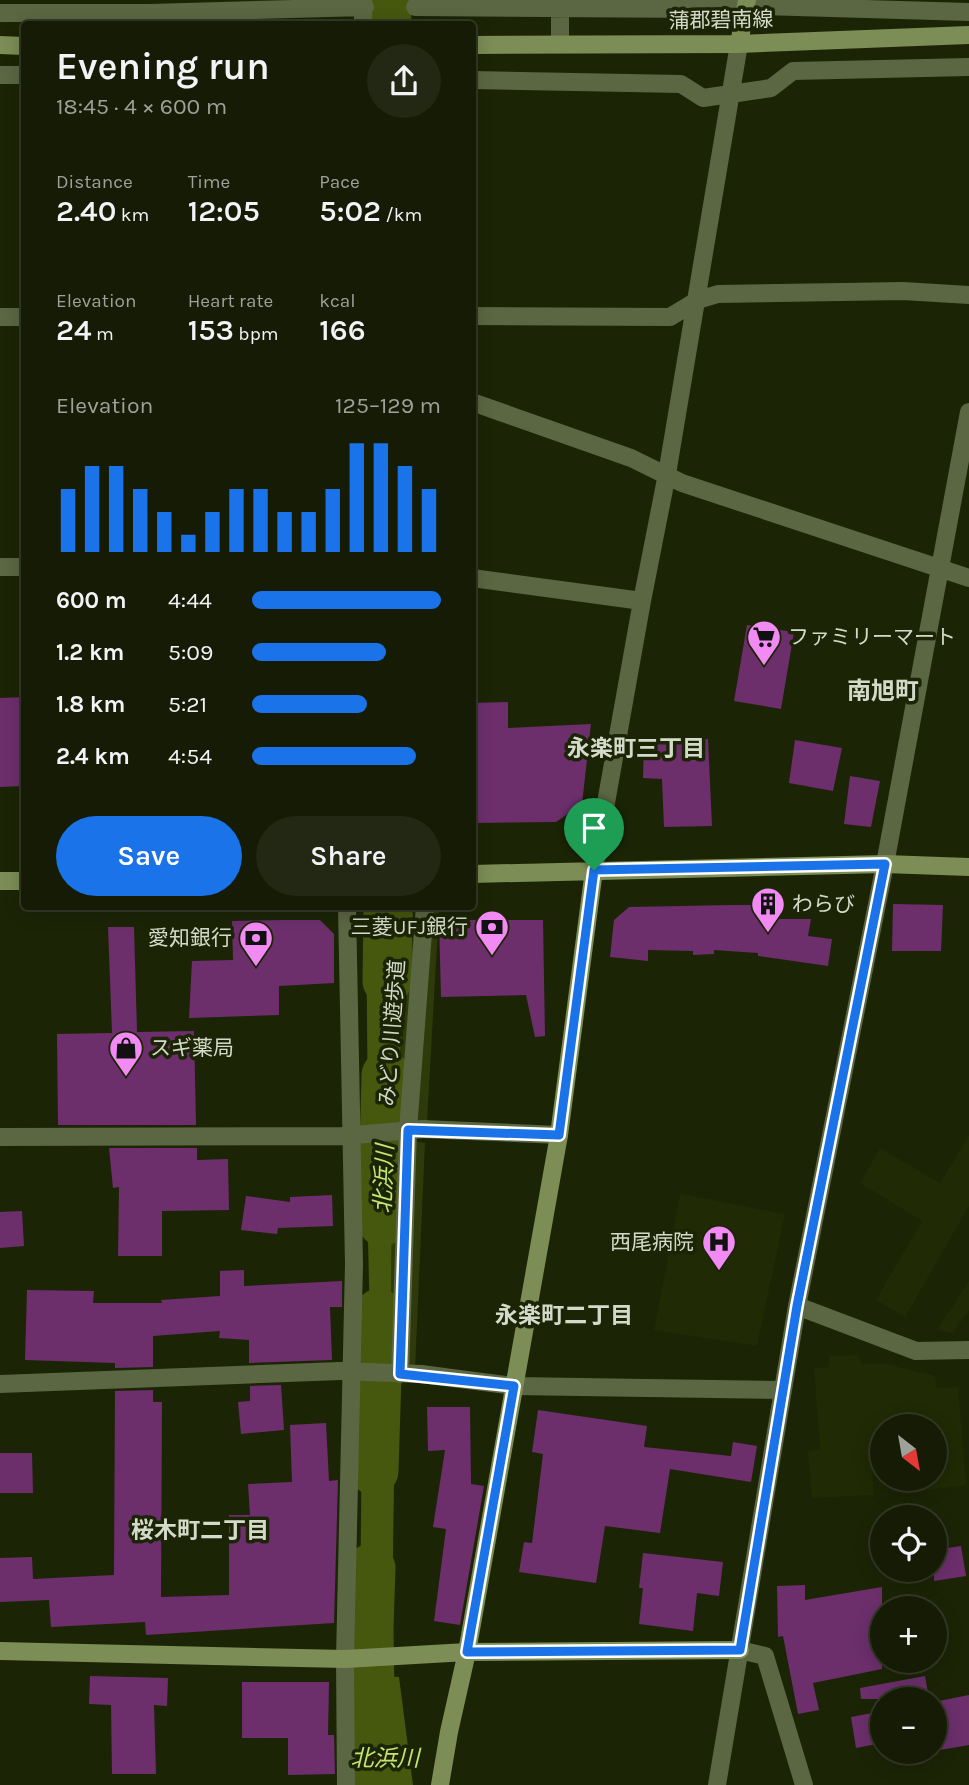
<!DOCTYPE html>
<html lang="en">
<head>
<meta charset="utf-8">
<style>
  body { margin:0; font-family:Karla,"Noto Sans JP",sans-serif; background:#222813; color:#f1f3f6; height:100vh; display:flex; flex-direction:column; font-size:26px; white-space:nowrap }
  * { box-sizing:border-box; margin:0 }
  p { font-size:23px; color:#9da19a }
  .icon { flex:none; width:38px; height:38px; fill:none; stroke:currentColor; stroke-width:2; stroke-linecap:round; stroke-linejoin:round }
  .map { position:relative; flex:1; overflow:hidden }
  .sheet { position:absolute; left:21px; top:21px; width:455px; height:889px; display:flex; flex-direction:column; background:#151b04; border-radius:7px; box-shadow:0 4px 18px #0003,0 0 0 2px #343926 }
  .sheet>* { flex:none }
  .needle { width:46px; rotate:149deg }
  .tools { position:absolute; left:870px; top:1414px; display:grid; gap:14px }
  .tools a { display:grid; place-items:center; width:77px; height:77px; border-radius:50%; background:#151b04; box-shadow:0 4px 18px #0003,0 0 0 2px #343926; font-size:35px }
  .pin { position:absolute; display:grid; place-items:center; width:60px; height:60px; color:#fff; margin:-72px -30px; border-radius:50% 50% 50% 0; rotate:-45deg; box-shadow:0 0 7px #0007 }
  .pin .icon { rotate:45deg }
  .round { display:grid; place-items:center; flex:none; width:74px; height:74px; border-radius:37px; background:#222813 }
  .overview { display:flex; align-items:center; justify-content:space-between; height:119px; padding:0 35px }
  h1 { font-size:38px; font-weight:600; line-height:52px }
  .figures { display:grid; grid-template-columns:repeat(3,1fr); gap:10px; height:119px; padding:7px 35px }
  .figures div { display:grid; align-content:center }
  .figures b { font-size:30px; font-weight:600 }
  .figures small { font-size:19px; font-weight:400 }
  .figures p { font-size:19px }
  .chart { height:196px; padding:14px 35px }
  .chart p { display:flex; justify-content:space-between }
  .chart svg { width:100%; height:126px; margin-top:7px; stroke:#1a73e8; stroke-width:6 }
  .action { display:flex; gap:14px; margin-top:auto; padding:14px 35px }
  .action a { flex:1; height:80px; border-radius:42px; background:#1a73e8; color:#fff; font-size:28px; font-weight:600; line-height:80px; text-align:center }
  .action a+a { background:#222813; color:#f1f3f6 }
  ul { padding:0 35px; list-style:none; font-size:23px }
  li { display:grid; grid-template-columns:112px 84px 1fr; align-items:center; height:52px }
  li i { height:18px; border-radius:9px; background:#1a73e8 }
  .map>svg:first-child { display:block }
  .built { fill:#202a04 }
  .green { fill:#2e3a09 }
  .water { fill:#46570e }
  .lines { fill:none; stroke-linecap:round; stroke-linejoin:round }
  .river { stroke:#46570e; stroke-width:49 }
  .building { fill:#6c2f6c }
  .street { stroke:#5b6643; stroke-width:18 }
  .secondary { stroke:#7c8d55; stroke-width:18 }
  .street-bridge { stroke:#5b6643; stroke-width:18 }
  .route-casing { stroke:#fff; stroke-width:14 }
  .route { stroke:#1a73e8; stroke-width:9 }
  .labels { text-anchor:middle; dominant-baseline:central; stroke-width:7; stroke-linejoin:round; paint-order:stroke }
  .street-label { font-size:21px; fill:#d4dac9; stroke:#1c2406 }
  .poi-label { font-size:21px; fill:#d4dac9; stroke:#1c2406; text-anchor:start }
  .neighbourhood-label { font-size:23px; font-weight:bold; fill:#d4dac9; stroke:#1c2406 }
  .water-label { font-size:23px; font-style:italic; fill:#c4e56f; stroke:#1c2406 }
  .quarter-label { font-size:24px; font-weight:bold; fill:#d4dac9; stroke:#1c2406 }
</style>
</head>
<body>
<div class="map">
<svg width="969" height="1785" viewBox="0 0 969 1785">
  <rect width="100%" height="100%" fill="#1c2406"/>
  <!-- built -->
  <path class="built" d="M 969,1135 L 969,1206 L 905,1317 L 876,1300 L 922,1221 L 860,1183 L 880,1148 L 940,1183 Z
    M 680,1194 L 785,1214 L 757,1346 L 654,1330 Z
    M 969,1281 L 969,1310 L 953,1333 L 937,1330 Z
    M 858,1355 L 862,1364 L 886,1364 L 935,1376 L 937,1388 L 958,1387 L 966,1485 L 902,1494 L 900,1479 L 934,1479 L 934,1426 L 882,1426 L 882,1442 L 870,1442 L 874,1495 L 812,1498 L 808,1451 L 820,1449 L 814,1368 L 829,1367 L 829,1356 Z"/>
  <!-- green -->
  <path class="green" d="M 416,907 L 439,909 L 427,1122 L 394,1120 Z
    M 388,1136 L 425,1143 L 415,1369 L 391,1367 L 392,1207 Z"/>
  <!-- water -->
  <path class="water" d="M 413,913 L 394,1120 L 393,1122 L 368,1124 L 366,916 Z
    M 392,1155 L 391,1367 L 371,1367 L 366,1156 Z
    M 362,1405 L 395,1406 L 392,1630 L 360,1634 Z
    M 359,1674 L 399,1677 L 413,1785 L 362,1785 Z"/>
  <g class="lines">
    <!-- river -->
    <path class="river" d="M 386,0 L 387,24
      M 387,981 L 388,906
      M 382,1222 L 386,1075
      M 374,1471 L 379,1313
      M 371,1568 L 369,1627 L 371,1772 L 379,1785"/>
  </g>
  <!-- building -->
  <path class="building" d="M 747,625 L 794,632 L 781,709 L 734,701 Z
    M 24,697 L 24,786 L 0,787 L 0,698 Z
    M 508,702 L 508,728 L 591,724 L 582,804 L 556,822 L 472,823 L 472,703 Z
    M 685,738 L 685,740 L 708,739 L 712,826 L 664,827 L 662,779 L 643,778 L 644,740 Z
    M 795,740 L 842,748 L 833,791 L 789,783 Z
    M 850,776 L 880,781 L 871,827 L 844,824 Z
    M 893,904 L 943,905 L 941,951 L 892,951 Z
    M 732,905 L 770,905 L 769,919 L 811,919 L 808,936 L 832,939 L 828,966 L 758,956 L 758,953 L 714,950 L 714,954 L 693,955 L 693,951 L 648,950 L 648,961 L 610,957 L 614,920 L 629,907 Z
    M 284,920 L 320,920 L 334,934 L 334,983 L 279,986 L 279,1015 L 189,1018 L 192,961 L 233,960 L 232,921 Z
    M 439,920 L 543,920 L 545,1036 L 535,1037 L 526,995 L 441,997 Z
    M 108,927 L 134,927 L 137,1032 L 194,1031 L 196,1125 L 58,1125 L 57,1034 L 112,1033 Z
    M 109,1148 L 197,1148 L 197,1160 L 228,1159 L 229,1210 L 162,1211 L 162,1256 L 118,1256 L 119,1187 L 113,1188 Z
    M 332,1195 L 333,1226 L 278,1228 L 277,1234 L 241,1230 L 246,1196 L 290,1202 L 290,1197 Z
    M 22,1211 L 24,1246 L 0,1248 L 0,1212 Z
    M 244,1270 L 244,1286 L 342,1281 L 342,1307 L 330,1307 L 332,1360 L 249,1363 L 249,1340 L 219,1338 L 220,1331 L 153,1336 L 153,1367 L 115,1368 L 115,1363 L 25,1360 L 27,1290 L 94,1291 L 93,1303 L 162,1303 L 161,1300 L 220,1296 L 220,1271 Z
    M 281,1385 L 284,1430 L 241,1434 L 238,1402 L 250,1401 L 250,1386 Z
    M 153,1390 L 153,1402 L 162,1402 L 161,1597 L 229,1595 L 229,1515 L 250,1515 L 248,1484 L 292,1482 L 290,1425 L 326,1423 L 329,1481 L 338,1480 L 334,1623 L 146,1635 L 145,1622 L 51,1627 L 49,1600 L 0,1602 L 0,1558 L 32,1557 L 33,1579 L 114,1575 L 115,1391 Z
    M 427,1407 L 470,1407 L 471,1484 L 484,1486 L 460,1625 L 434,1621 L 446,1529 L 433,1527 L 445,1450 L 428,1451 Z
    M 538,1410 L 647,1426 L 644,1447 L 731,1456 L 733,1442 L 757,1446 L 751,1482 L 670,1469 L 660,1533 L 605,1526 L 596,1583 L 519,1572 L 524,1542 L 532,1543 L 543,1454 L 532,1452 Z
    M 0,1453 L 32,1453 L 33,1493 L 0,1493 Z
    M 961,1546 L 966,1576 L 934,1581 L 934,1550 Z
    M 643,1553 L 723,1562 L 719,1596 L 697,1593 L 693,1631 L 639,1624 L 643,1588 L 639,1588 Z
    M 805,1585 L 805,1600 L 882,1587 L 882,1669 L 813,1683 L 819,1710 L 798,1714 L 783,1636 L 778,1637 L 777,1586 Z
    M 90,1676 L 168,1678 L 167,1706 L 154,1705 L 156,1774 L 112,1774 L 111,1705 L 89,1704 Z
    M 925,1676 L 929,1699 L 861,1699 L 860,1688 Z
    M 242,1682 L 329,1682 L 328,1735 L 334,1735 L 335,1774 L 288,1775 L 288,1738 L 242,1738 Z
    M 969,1695 L 969,1745 L 934,1751 L 934,1702 Z
    M 882,1711 L 882,1743 L 856,1748 L 851,1717 Z"/>
  <g class="lines">
    <!-- street -->
    <path class="street" d="M 363,0 L 363,24
      M 415,7 L 702,9 L 761,6 L 969,12
      M 0,13 L 150,13 L 365,7
      M 560,43 L 560,0
      M 0,75 L 24,75
      M 472,80 L 681,84 L 703,98 L 771,88 L 793,71 L 969,67
      M 472,316 L 670,317 L 698,300 L 718,294 L 903,291 L 969,295
      M 0,317 L 24,317
      M 472,402 L 631,458 L 682,483 L 969,578
      M 0,567 L 24,567
      M 472,578 L 642,601
      M 594,870 L 642,601 L 667,474 L 739,44
      M 423,1129 L 559,1135
      M 0,1137 L 344,1136
      M 797,1306 L 916,1351 L 969,1350
      M 400,1374 L 408,1130 L 425,906
      M 421,1374 L 514,1386 L 783,1390
      M 0,1384 L 340,1371
      M 740,1650 L 765,1656 L 804,1785
      M 346,1785 L 345,1659 L 354,1264 L 347,906
      M 717,1785 L 797,1306 L 885,864 L 969,412"/>
    <!-- secondary -->
    <path class="secondary" d="M 739,44 L 747,0
      M 0,45 L 24,46
      M 472,45 L 739,44 L 969,35
      M 472,874 L 885,864 L 969,867
      M 0,881 L 24,881
      M 0,1651 L 345,1659 L 467,1652 L 740,1650
      M 440,1785 L 449,1732 L 467,1652 L 559,1135 L 594,870"/>
    <!-- street-bridge -->
    <path class="street-bridge" d="M 344,1136 L 423,1129
      M 340,1371 L 421,1374"/>
  </g>
  <g class="lines">
    <!-- route casing -->
    <g class="route-casing">
      <path id="route" d="M 885,864 L 797,1306 L 740,1650 L 467,1652 L 514,1386 L 400,1374 L 408,1130 L 559,1135 L 594,870 Z"/>
    </g>
    <!-- route -->
    <use href="#route" class="route"/>
  </g>
  <!-- icons -->
  <defs>
    <g id="supermarket-pin" transform="scale(1.75)"><path d="M0 17L-7.5 6A9.5 9.5 0 1 1 7.5 6Z" fill="#f28af3" stroke="#1c2406"/><path d="M-6-5.5h2.5l.6 2H6L4.5 2H-2.5L-4.4-4H-6ZM-1.5 3.2a1.3 1.3 0 1 0 .1 0ZM3 3.2a1.3 1.3 0 1 0 .1 0Z" fill="#111"/></g>
    <g id="building-pin" transform="scale(1.75)"><path d="M0 17L-7.5 6A9.5 9.5 0 1 1 7.5 6Z" fill="#f28af3" stroke="#1c2406"/><path d="M-4-6H4V6H1V3H-1V6H-4ZM-2.5-4.3h1.7v1.8h-1.7ZM.8-4.3h1.7v1.8H.8ZM-2.5-1h1.7V.8h-1.7ZM.8-1h1.7V.8H.8Z" fill="#111"/></g>
    <g id="bank-pin" transform="scale(1.75)"><path d="M0 17L-7.5 6A9.5 9.5 0 1 1 7.5 6Z" fill="#f28af3" stroke="#1c2406"/><path d="M-6-4H6V4H-6ZM0-2.3a2.3 2.3 0 1 0 0 4.6a2.3 2.3 0 1 0 0-4.6Z" fill="#111"/></g>
    <g id="shop-pin" transform="scale(1.75)"><path d="M0 17L-7.5 6A9.5 9.5 0 1 1 7.5 6Z" fill="#f28af3" stroke="#1c2406"/><path d="M-5-2.5h2.3a2.7 3.5 0 0 1 5.4 0H5L5.5 6h-11ZM-1.5-2.5h3a1.5 2.3 0 0 0-3 0Z" fill="#111"/></g>
    <g id="hospital-pin" transform="scale(1.75)"><path d="M0 17L-7.5 6A9.5 9.5 0 1 1 7.5 6Z" fill="#f28af3" stroke="#1c2406"/><path d="M-5-5h3v3.5h4V-5h3V5h-3V1.5h-4V5h-3Z" fill="#111"/></g>
  </defs>
  <g fill-rule="evenodd">
    <use href="#supermarket-pin" x="764" y="637"/>
    <use href="#building-pin" x="768" y="904"/>
    <use href="#bank-pin" x="492" y="927"/>
    <use href="#bank-pin" x="256" y="938"/>
    <use href="#shop-pin" x="126" y="1048"/>
    <use href="#hospital-pin" x="719" y="1242"/>
  </g>
  <g class="labels">
    <!-- street labels -->
    <g class="street-label">
      <text transform="translate(721 20) rotate(-1)">蒲郡碧南線</text>
      <text transform="translate(392 1033) rotate(-86)">みどり川遊歩道</text>
    </g>
    <!-- poi labels -->
    <g class="poi-label">
      <text x="788" y="637">ファミリーマート</text>
      <text x="792" y="904">わらび</text>
      <text x="468" y="927" text-anchor="end">三菱UFJ銀行</text>
      <text x="232" y="938" text-anchor="end">愛知銀行</text>
      <text x="150" y="1048">スギ薬局</text>
      <text x="694" y="1242" text-anchor="end">西尾病院</text>
    </g>
    <!-- neighbourhood labels -->
    <g class="neighbourhood-label">
      <text x="636" y="748">永楽町三丁目</text>
      <text x="564" y="1315">永楽町二丁目</text>
      <text x="200" y="1530">桜木町二丁目</text>
    </g>
    <!-- water labels -->
    <g class="water-label">
      <text transform="translate(384 1179) rotate(-88)">北浜川</text>
      <text x="385" y="1758">北浜川</text>
    </g>
    <!-- quarter labels -->
    <g class="quarter-label">
      <text x="883" y="691">南旭町</text>
    </g>
  </g>
</svg>
<div class="tools">
<a><svg class="needle" viewBox="-14 -14 28 28"><path d="M0-13l5 13h-10z" fill="#e53935"/><path d="M0 13l5-13h-10z" fill="#9da19a"/></svg></a>
<a><svg class="icon" aria-label="locate" viewBox="0 0 24 24"><circle cx="12" cy="12" r="6"/><path d="M12 2v4M12 18v4M2 12h4M18 12h4"/></svg></a>
<a>+</a>
<a>−</a>
</div>
<div class="pin" style="left:594px;top:870px;background:#1e9e55"><svg class="icon" aria-label="arrive" viewBox="0 0 24 24"><path d="M6 21V4h12l-3 4 3 4H6"/></svg></div>
<section class="sheet">
<div class="overview"><div><h1>Evening run</h1><p>18:45 · 4 × 600 m</p></div><a class="round"><svg class="icon" aria-label="share" viewBox="0 0 24 24"><path d="M12 15V3M7 8l5-5 5 5M5 13v7h14v-7"/></svg></a></div>
<div class="figures">
<div><p>Distance</p><b>2.40<small> km</small></b></div>
<div><p>Time</p><b>12:05</b></div>
<div><p>Pace</p><b>5:02<small> /km</small></b></div>
</div>
<div class="figures">
<div><p>Elevation</p><b>24<small> m</small></b></div>
<div><p>Heart rate</p><b>153<small> bpm</small></b></div>
<div><p>kcal</p><b>166</b></div>
</div>
<div class="chart"><p><span>Elevation</span>125–129 m</p>
<svg viewBox="0 0 160 44" preserveAspectRatio="none"><path d="M5 44V22M15 44V14M25 44V14M35 44V22M45 44V30M55 44V38M65 44V30M75 44V22M85 44V22M95 44V30M105 44V30M115 44V22M125 44V6M135 44V6M145 44V14M155 44V22"/></svg>
</div>
<ul>
<li><b>600 m</b>4:44<i style="width:100%"></i></li>
<li><b>1.2 km</b>5:09<i style="width:71%"></i></li>
<li><b>1.8 km</b>5:21<i style="width:61%"></i></li>
<li><b>2.4 km</b>4:54<i style="width:87%"></i></li>
</ul>
<div class="action"><a>Save</a><a>Share</a></div>
</section>
</div>
</body>
</html>
